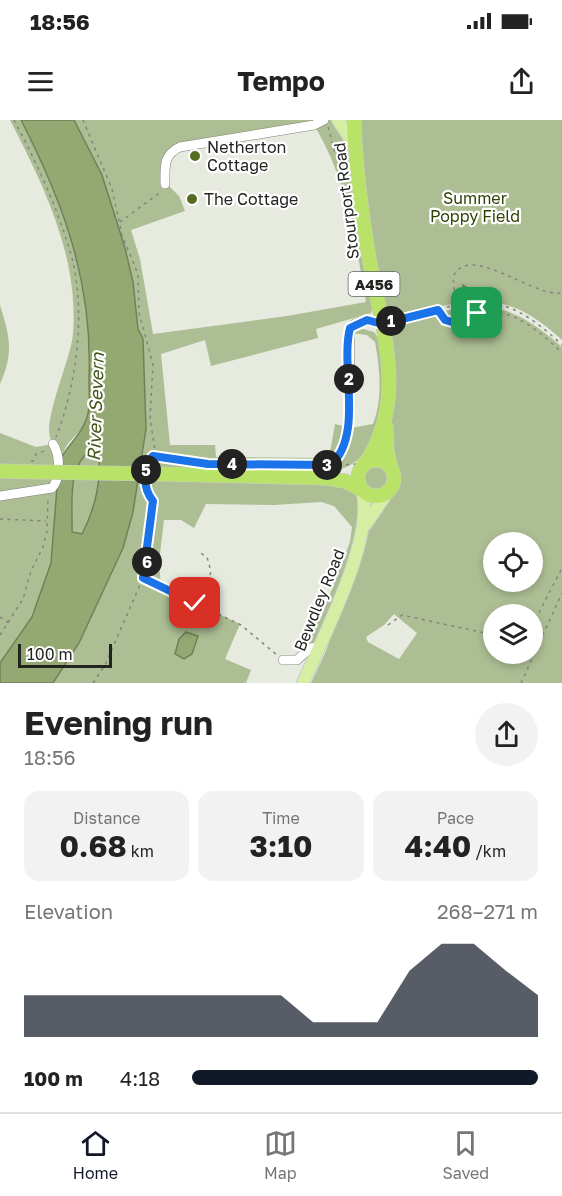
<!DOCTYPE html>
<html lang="en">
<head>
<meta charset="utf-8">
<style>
  body { margin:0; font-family:"Golos Text",sans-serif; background:#f2f2f2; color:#222; height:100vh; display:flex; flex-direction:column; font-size:22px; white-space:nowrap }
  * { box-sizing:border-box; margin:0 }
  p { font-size:20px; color:#767676 }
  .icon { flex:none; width:33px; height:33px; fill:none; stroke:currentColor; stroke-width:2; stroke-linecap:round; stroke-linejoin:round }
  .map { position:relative; height:563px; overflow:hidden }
  .details { display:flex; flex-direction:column; background:#fff; flex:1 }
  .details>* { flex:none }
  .buttons { position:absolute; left:483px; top:412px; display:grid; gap:12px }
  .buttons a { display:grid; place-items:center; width:60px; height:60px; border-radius:50%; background:#fff; box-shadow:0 3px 9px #0003; font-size:30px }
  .scale { position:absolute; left:18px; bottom:15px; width:94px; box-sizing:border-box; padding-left:6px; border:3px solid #222420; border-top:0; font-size:16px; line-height:21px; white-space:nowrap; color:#222420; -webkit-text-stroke:4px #fff; paint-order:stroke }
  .pin { position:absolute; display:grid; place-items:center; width:51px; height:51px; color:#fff; margin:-26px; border-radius:12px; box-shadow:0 3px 9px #0006 }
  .km { position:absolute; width:30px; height:30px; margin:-15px; border-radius:50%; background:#222; color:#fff; font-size:16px; line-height:30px; text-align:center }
  .round { display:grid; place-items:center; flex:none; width:63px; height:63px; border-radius:32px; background:#f2f2f2 }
  .summary { display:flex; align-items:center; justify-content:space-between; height:102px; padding:0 24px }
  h1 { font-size:33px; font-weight:700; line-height:45px }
  .figures { display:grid; grid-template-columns:repeat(3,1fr); gap:9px; height:102px; padding:6px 24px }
  .figures div { display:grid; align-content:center; border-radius:15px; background:#f2f2f2; text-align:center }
  .figures b { font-size:30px; font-weight:700 }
  .figures small { font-size:16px; font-weight:400 }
  .figures p { font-size:16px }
  .chart { height:168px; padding:12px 24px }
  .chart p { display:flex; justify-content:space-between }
  .chart svg { width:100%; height:108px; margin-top:6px; fill:#111827; opacity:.7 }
  ul { padding:0 24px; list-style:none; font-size:20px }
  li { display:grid; grid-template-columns:96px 72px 1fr; align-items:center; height:45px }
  li i { height:15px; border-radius:8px; background:#111827 }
  .status { display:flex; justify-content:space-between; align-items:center; height:42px; padding:0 30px; background:#fff; direction:ltr }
  .status svg { height:16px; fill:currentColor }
  header { display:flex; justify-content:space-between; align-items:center; height:78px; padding:0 24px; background:#fff; font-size:27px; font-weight:700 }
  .tabs { display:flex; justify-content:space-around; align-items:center; height:84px; border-top:2px solid #e0e0e0; background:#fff; font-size:16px; color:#767676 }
  .tabs a { display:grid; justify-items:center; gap:3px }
  .tabs .selected { color:#111827 }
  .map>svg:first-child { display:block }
  .green { fill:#adbe94; fill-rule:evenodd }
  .water { fill:#94a871; stroke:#728059; stroke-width:1.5; fill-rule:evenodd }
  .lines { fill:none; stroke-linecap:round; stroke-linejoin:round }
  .minor-casing { stroke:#7d8277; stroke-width:10 }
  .major-casing { stroke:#cacac9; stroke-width:14 }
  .highway-casing { stroke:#cacac9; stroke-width:15 }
  .path { stroke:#82857e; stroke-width:1.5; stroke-dasharray:3 4.5; stroke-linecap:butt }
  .minor { stroke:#fff; stroke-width:9 }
  .major { stroke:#d5eea4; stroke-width:12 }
  .highway { stroke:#b9e268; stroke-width:14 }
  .highway-bridge-casing { stroke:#cacac9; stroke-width:15; stroke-linecap:butt }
  .highway-bridge { stroke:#b9e268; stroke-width:14 }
  .route-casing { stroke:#fff; stroke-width:12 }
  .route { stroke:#1a73e8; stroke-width:8 }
  .poi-dot { fill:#556d1f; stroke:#fff; stroke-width:2 }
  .labels { text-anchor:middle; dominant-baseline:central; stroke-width:4.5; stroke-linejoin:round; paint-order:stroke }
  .shield { fill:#fff; stroke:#646663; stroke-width:1.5 }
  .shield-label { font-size:15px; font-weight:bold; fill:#222420 }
  .poi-label { font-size:16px; fill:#222420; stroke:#fff; text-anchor:start }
  .park-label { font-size:16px; fill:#2f4000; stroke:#fff }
  .street-label { font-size:16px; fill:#222420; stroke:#fff }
  .water-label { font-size:18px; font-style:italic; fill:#44581b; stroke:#fff }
</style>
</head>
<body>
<div class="status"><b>18:56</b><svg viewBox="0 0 49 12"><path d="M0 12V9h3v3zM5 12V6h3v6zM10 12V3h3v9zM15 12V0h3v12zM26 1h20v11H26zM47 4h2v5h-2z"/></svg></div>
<header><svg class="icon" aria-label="menu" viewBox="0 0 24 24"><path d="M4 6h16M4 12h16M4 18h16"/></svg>Tempo<svg class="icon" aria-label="share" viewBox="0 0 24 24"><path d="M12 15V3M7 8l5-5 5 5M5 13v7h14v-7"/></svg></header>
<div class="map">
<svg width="562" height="563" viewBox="0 0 562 563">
  <rect width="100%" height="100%" fill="#e6eadf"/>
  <!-- green -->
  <path class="green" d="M 10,0 L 21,0 C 64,83 93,164 89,259 C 89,272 91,286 86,300 C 82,312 70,318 65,329 C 62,334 61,340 59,346 L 0,345 L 0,313 L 36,327 L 53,324 C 53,321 50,319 50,317 C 44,297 71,238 73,214 C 79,137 44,66 10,0 Z
    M 74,0 L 334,0 L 348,20 L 373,186 L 371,193 L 316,209 L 318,218 L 211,246 L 205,220 L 161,234 L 170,325 L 215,325 L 216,337 L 329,338 L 335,304 L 351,308 L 373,304 C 383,278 380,249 375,222 L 367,215 L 351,213 L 359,208 L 374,212 C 386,225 386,292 380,308 C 372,329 356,347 334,351 L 141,347 L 146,309 L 143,219 L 138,209 L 133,162 L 125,128 L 102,55 ZM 315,7 C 347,59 356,124 366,182 L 287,196 L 153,214 L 140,139 L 131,110 L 185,91 L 179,76 L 168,65 L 169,37 L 180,29 Z
    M 361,0 L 562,0 L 562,220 C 519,180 490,175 434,188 C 420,191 406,193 393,198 L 395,203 C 474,185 495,169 562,227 L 562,563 L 311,563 L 326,531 L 368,409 L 397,362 L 390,317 L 393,288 L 388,199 L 372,126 L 363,53 ZM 494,423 L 532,423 L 532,462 L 494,462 ZM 394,494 L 417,513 L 399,539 L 368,522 L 366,517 L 384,505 ZM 494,495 L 532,495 L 532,534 L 494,534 Z
    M 0,185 C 10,218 14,232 0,264 Z
    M 91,329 L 97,329 C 104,357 94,390 82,414 L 72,412 C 73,383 66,350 91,329 Z
    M362 358a14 14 0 1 1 28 0a14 14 0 1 1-28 0Z
    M 0,357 L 58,358 L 51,443 L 32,497 L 0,543 Z
    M 139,359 L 336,364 L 358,374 L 363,387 L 347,449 L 315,527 L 307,525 L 304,521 L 322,495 L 350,422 L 352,407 L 334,386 L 321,382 L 274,385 L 206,384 L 194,408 L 181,400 L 164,400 L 159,442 L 161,467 L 240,504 L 225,539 L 251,550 L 246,563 L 53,563 C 93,496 124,437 139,359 Z"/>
  <!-- water -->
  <path class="water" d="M 21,0 L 74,0 L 102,55 L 125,128 L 133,162 L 138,209 L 143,219 L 146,309 L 133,392 L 123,428 L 79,523 L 53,563 L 0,563 L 0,543 L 32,497 L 51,443 L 59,342 C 66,326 80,317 86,300 C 91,287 89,273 89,259 C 93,163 64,84 21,0 ZM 91,329 L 97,329 C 104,356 94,391 82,414 L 72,412 C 73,383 66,350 91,329 Z
    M 463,165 L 475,173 L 474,178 L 462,178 Z
    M 186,512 L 198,516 L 192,534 L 184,539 L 175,534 L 179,519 Z"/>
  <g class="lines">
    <!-- minor casing -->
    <g class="minor-casing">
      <path id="minor" d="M 165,64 C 165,47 163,35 180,27 L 314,5 L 324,0
        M 349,279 L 350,208 C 363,194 376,207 389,202
        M 0,376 L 52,368 C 61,358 60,334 53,324
        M 283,540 L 297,540 L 310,528 L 319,527"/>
    </g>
    <!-- major casing -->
    <g class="major-casing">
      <path id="major" d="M 338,0 L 355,26
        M 366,404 L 387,373
        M 303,563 C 322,519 376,416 362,371"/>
    </g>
    <!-- highway casing -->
    <g class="highway-casing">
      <path id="highway" d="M 354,0 C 355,44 361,88 368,132 C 380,204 410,277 365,344
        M 386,307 L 387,331 L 391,348
        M358 358a18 18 0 1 1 36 0a18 18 0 1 1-36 0Z
        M 0,351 L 40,352
        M 159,354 L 325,358 L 345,361 L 362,370"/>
    </g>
    <!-- path -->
    <path class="path" d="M 14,0 C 36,41 57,87 70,131 C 87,187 77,264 56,317
      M 83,0 L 112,69 L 122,115 L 138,154 L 139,193 L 153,244 L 150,298 L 155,330 L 148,344
      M 328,7 L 351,92
      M 120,102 L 162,71
      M 456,185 L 453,157 C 469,121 533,178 562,173
      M 439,191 L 445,200 L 452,202 C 462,202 469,195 479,193 C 511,186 541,212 562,233
      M 396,200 C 474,181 498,164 562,225
      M 154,336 L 208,344 L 331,345 L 341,330 L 349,286
      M 31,341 L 33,341 L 36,334 L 47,330
      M 331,346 L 356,344
      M 0,399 L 46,401
      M 144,458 L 241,505 L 277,535
      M 199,483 L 211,452 L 207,437 L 199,432
      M 0,497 L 9,503
      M 388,505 L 402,495 L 494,515
      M 532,506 L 562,448
      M 0,515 L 23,479 L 31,451 L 43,427 L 47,411 L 48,377
      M 93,563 L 105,545 L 143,458 L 153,380 L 148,374 L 145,363
      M 521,563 L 562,473"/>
    <!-- minor -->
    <use href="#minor" class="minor"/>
    <!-- major -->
    <use href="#major" class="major"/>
    <!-- highway -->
    <use href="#highway" class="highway"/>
    <!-- highway-bridge casing -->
    <g class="highway-bridge-casing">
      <path id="highway-bridge" d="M 40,352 L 159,354"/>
    </g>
    <!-- highway-bridge -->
    <use href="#highway-bridge" class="highway-bridge"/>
  </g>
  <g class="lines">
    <!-- route casing -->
    <g class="route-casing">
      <path id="route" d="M 195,483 L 143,458 L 153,381 C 143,369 142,348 153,336 L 208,344 L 331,345 C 364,314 340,247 350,208 L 367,200 L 382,204 L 438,190 L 445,200 L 452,202 L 477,193"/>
    </g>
    <!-- route -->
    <use href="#route" class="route"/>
  </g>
  <!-- markers -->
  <g class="poi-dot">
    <circle cx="195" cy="36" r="6"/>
    <circle cx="192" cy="79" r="6"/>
  </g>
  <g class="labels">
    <!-- shield labels -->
    <rect class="shield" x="348.5" y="152" width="51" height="24" rx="4.5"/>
    <g class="shield-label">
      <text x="374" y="164">A456</text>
    </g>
    <!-- poi labels -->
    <g class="poi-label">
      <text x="207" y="27">Netherton<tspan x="207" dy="18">Cottage</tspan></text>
      <text x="204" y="79">The Cottage</text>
    </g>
    <!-- park labels -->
    <g class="park-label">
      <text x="475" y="78">Summer<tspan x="475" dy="18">Poppy Field</tspan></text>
    </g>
    <!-- street labels -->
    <g class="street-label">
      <text transform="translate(346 81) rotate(-97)">Stourport Road</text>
      <text transform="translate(319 480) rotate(-68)">Bewdley Road</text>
    </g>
    <!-- water labels -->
    <g class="water-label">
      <text transform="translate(95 287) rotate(-88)">River Severn</text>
    </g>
  </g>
</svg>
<div class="buttons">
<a><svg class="icon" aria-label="locate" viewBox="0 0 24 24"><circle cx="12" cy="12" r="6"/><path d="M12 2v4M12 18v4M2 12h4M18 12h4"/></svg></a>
<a><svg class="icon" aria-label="layers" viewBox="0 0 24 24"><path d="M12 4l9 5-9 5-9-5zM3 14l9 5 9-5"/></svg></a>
</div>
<div class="scale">100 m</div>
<div class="pin" style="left:477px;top:193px;background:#1e9e55"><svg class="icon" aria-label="arrive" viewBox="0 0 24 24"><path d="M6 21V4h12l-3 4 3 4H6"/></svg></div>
<div class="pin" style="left:195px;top:483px;background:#d93025"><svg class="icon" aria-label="check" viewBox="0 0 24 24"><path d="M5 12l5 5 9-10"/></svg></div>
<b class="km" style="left:391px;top:201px">1</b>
<b class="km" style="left:349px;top:259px">2</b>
<b class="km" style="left:327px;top:345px">3</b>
<b class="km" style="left:232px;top:344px">4</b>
<b class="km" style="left:146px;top:350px">5</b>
<b class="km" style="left:147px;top:442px">6</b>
</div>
<section class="details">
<div class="summary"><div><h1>Evening run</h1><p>18:56</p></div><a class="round"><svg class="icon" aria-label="share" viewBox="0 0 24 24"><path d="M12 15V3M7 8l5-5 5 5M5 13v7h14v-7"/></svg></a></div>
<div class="figures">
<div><p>Distance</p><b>0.68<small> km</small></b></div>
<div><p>Time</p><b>3:10</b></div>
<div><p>Pace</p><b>4:40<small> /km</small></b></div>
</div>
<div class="chart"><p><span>Elevation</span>268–271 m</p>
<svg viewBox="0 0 160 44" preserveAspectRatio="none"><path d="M0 44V27L10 27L20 27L30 27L40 27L50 27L60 27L70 27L80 27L90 38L100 38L110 38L120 17L130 6L140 6L150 17L160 27V44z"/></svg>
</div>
<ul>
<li><b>100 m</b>4:18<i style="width:100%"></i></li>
</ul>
</section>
<nav class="tabs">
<a class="selected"><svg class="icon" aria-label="home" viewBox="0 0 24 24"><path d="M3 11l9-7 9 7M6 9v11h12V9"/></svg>Home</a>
<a><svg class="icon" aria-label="map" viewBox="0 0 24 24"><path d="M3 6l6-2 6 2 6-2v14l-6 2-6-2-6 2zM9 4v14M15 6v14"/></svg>Map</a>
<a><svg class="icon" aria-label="saved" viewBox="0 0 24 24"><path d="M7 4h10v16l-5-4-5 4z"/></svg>Saved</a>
</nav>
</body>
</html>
